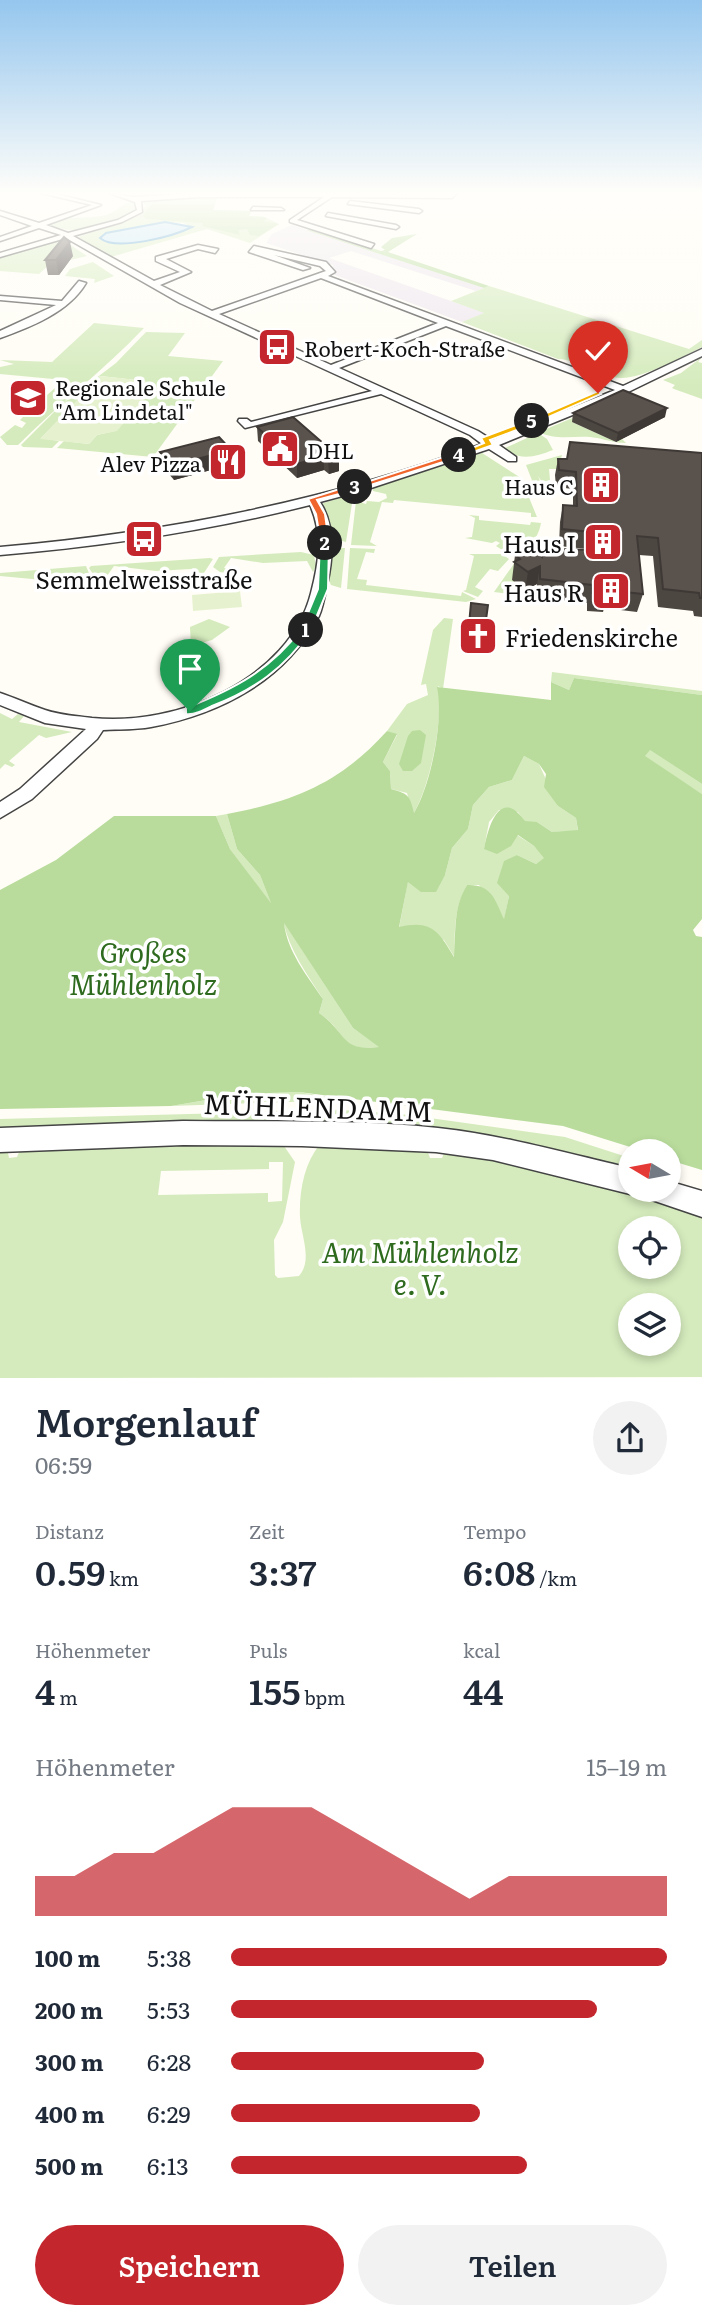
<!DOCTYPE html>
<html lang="de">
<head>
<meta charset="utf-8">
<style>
  body { margin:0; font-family:Literata,serif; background:#f2f2f3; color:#1f2937; height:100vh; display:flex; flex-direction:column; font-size:26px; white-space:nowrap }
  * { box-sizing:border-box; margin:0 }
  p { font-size:23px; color:#747a83 }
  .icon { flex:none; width:38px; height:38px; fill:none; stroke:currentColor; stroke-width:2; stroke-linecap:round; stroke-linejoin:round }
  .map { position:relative; height:1378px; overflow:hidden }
  .drawer { display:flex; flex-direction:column; background:#fff; flex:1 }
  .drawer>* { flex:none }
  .needle { width:46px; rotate:280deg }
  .controls { position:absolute; left:618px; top:1139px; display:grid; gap:14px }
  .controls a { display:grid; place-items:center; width:63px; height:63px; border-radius:50%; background:#fff; box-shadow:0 4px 10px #0003; font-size:35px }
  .pin { position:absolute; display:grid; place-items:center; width:60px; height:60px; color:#fff; margin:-72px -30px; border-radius:50% 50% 50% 0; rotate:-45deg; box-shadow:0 0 7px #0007 }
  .pin .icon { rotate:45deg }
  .km { position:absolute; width:35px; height:35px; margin:-18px; border-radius:50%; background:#222; color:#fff; font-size:19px; line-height:35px; text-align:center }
  .round { display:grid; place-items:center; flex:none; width:74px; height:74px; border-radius:37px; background:#f2f2f3 }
  .summary { display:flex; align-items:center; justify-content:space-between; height:119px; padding:0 35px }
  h1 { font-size:38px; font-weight:600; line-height:52px }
  .figures { display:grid; grid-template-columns:repeat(3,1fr); gap:10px; height:119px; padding:7px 35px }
  .figures div { display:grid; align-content:center }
  .figures b { font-size:35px; font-weight:600 }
  .figures small { font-size:19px; font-weight:400 }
  .figures p { font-size:19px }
  .chart { height:196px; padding:14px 35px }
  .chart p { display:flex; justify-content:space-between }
  .chart svg { width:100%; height:126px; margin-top:7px; fill:#c4262e; opacity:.7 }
  .cta { display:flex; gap:14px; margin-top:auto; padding:14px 35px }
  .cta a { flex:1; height:80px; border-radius:42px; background:#c4262e; color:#fff; font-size:28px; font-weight:600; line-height:80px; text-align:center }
  .cta a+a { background:#f2f2f3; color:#1f2937 }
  ul { padding:0 35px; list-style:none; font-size:23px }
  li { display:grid; grid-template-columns:112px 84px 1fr; align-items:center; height:52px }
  li i { height:18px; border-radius:9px; background:#c4262e }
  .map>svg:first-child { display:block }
  .industrial { fill:#eee6ef }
  .green { fill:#d5ebbd; fill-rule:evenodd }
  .forest { fill:#b9dc9c; fill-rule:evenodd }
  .pitch { fill:#e6f2cf }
  .water { fill:#b9e0f7; stroke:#3f96cf; stroke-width:2 }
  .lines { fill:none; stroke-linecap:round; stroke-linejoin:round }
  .minor-casing { stroke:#444; stroke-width:3 }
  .minor { fill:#fff; fill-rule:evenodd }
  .wall { fill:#4d4742 }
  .shaded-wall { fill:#3f3936 }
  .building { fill:#5a524d; stroke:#3f3936; stroke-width:2 }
  .split-1 { fill:#22a559; stroke:#fff; stroke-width:2 }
  .split-2 { fill:#22a559; stroke:#fff; stroke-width:2 }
  .split-3 { fill:#f0652b; stroke:#fff; stroke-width:2 }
  .split-4 { fill:#f0652b; stroke:#fff; stroke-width:2 }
  .split-5 { fill:#f5b400; stroke:#fff; stroke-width:2 }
  .split-6 { fill:#f5b400; stroke:#fff; stroke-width:2 }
  .labels { text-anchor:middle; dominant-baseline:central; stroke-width:7; stroke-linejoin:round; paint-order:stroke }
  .far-poi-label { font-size:21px; fill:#111; stroke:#fff; text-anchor:start }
  .poi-label { font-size:24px; fill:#111; stroke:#fff; text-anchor:end }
  .near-park-label { font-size:28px; font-style:italic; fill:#2f6b1f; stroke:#fff }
  .near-street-label { font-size:28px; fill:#111; stroke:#fff }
</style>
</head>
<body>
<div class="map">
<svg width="702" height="1378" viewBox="0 0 702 1378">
  <rect width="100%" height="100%" fill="#fffdf5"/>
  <!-- industrial -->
  <path class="industrial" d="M 292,225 L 484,288 L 476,291 L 351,251 L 329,258 L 485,313 L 462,322 L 332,274 L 333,265 L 266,243 L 272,234 Z"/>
  <!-- green -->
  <path class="green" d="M 218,196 L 213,210 L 251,211 L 249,216 L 265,217 L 279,224 L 250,243 L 207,229 L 111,257 L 78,237 L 138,216 L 146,206 L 141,199 ZM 165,222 L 184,223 L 191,228 C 170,236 118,252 100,238 L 106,233 Z
    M 134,201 L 138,207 L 137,211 C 111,225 77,237 50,225 C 67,214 87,220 106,215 C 121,210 114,207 134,201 Z
    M 63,240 L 87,256 L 49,265 L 39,274 L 0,271 L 0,258 Z
    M 93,262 L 114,276 L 94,283 L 95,279 L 65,276 L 70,269 Z
    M 489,286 L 689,349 L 702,340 L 702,347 C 682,357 642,379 620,378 C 599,376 579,360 558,359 L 462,322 L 484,313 L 451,301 Z
    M 94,323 L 144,328 C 104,370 59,404 18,445 L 7,445 L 0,437 L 15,425 L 22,428 L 26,423 L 20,420 L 26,414 L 37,411 L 38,403 L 64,380 L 0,374 L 0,367 L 14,364 L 0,360 L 52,362 Z
    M 146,332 L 185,333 L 168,356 L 223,361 L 153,457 L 57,448 L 64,441 L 89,444 L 97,435 L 115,431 L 146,394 L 139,389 L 146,381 L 100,376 L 72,406 L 62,404 L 116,363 Z
    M 702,357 L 698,362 L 702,363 L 702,399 L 674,389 L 672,388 L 675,385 L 663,380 L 681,373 Z
    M 632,393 L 572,422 L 616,442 L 622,439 L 626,443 C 616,443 607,440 597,438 C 577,434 559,442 539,432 Z
    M 59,407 L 71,407 L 41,438 L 59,441 L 52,448 L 23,447 L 21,445 Z
    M 538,433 L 547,439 L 553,450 C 535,457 521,461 503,449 Z
    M 482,453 L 521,478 L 537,517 L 531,517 L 531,513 L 394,500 L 393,503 L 382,502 L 370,542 L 377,546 L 351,545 L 356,501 L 366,504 L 367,501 L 379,502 L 387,498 L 386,494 L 373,491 L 373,488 Z
    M 562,455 L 558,469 L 549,469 L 550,480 L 542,482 L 538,476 L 541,483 L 533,483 L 526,465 Z
    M 350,495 L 353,497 L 346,542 L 330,538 L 323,503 Z
    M 469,515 L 479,516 L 479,520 L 530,525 L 531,522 L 541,523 C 538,540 526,553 507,553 L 496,546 L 500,543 L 496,541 L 492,543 L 465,538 L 472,537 L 475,518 Z
    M 335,548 L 345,548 L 341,588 L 331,585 L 328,578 L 330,551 Z
    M 350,548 L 375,549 L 374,553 L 366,552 L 357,579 L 367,580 L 366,585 L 461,596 L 462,592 L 476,599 L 466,602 L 347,589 Z
    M 301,552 L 314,555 L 316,566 L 313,572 L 307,561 L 263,563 L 231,558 L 224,568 L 238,571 L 235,574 L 220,572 L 213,567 L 219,557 Z
    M 469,554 L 502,554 L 509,559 L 498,571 L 490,569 L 475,587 L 483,591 L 478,597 L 463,591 L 466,590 L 474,556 Z
    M 210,558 L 213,559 L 200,579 L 197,574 L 192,574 L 191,569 L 156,571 L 114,566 L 107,576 L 120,578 L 95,577 L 89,568 L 91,566 Z
    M 518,558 L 513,574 L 525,590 L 531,587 L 537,591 L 537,597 L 555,600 L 494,592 Z
    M 86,566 L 91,578 L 84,589 L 57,589 L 83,588 L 85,580 L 80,577 L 43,580 L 0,576 L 0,573 Z
    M 444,618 L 453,619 L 443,689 L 438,686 C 444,720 430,785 413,815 L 407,793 L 391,789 L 390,771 L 383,762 L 397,735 L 387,731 L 407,704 L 428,695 L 426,684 L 421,685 L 433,630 Z
    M 209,619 L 230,627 L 212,640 L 191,646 L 190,627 Z
    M 552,672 L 702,691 L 702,695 L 574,678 L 569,690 L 551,682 Z
    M 0,713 L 12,719 L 18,714 L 24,716 L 19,722 L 72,732 L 46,738 L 39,735 L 9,761 L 15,765 L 12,767 L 5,764 L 0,769 Z
    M 649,749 L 702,784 L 702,794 L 644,757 Z
    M 524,756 L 539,764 L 558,806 L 576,818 L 578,831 L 552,832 L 537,822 L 525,822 L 518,812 L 499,810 L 489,822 L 484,849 L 517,835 L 534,846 L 545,858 L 536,864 L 517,855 L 504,921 L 479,885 L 467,885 C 454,907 454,934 455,958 L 444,940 L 399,928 L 408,881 L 445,875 L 452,848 L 468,829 L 473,805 L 489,787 L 512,780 Z
    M 227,814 L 237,849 L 260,875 L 272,905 L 230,849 L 216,816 Z
    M 283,921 L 353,1028 L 380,1047 C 337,1052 349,1033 319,1013 L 323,999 C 306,973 290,951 283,921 Z
    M 299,1092 L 345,1100 L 171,1106 L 242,1094 Z
    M 341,1110 L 401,1114 L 565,1137 L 630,1158 L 630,1173 L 560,1154 L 0,1132 L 0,1119 Z
    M 135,1142 L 284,1146 L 295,1162 L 283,1222 L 274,1240 L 275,1275 L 278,1278 L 299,1276 C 313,1260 301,1236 300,1217 C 299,1191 304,1164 320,1144 L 426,1147 L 430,1158 L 442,1158 L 446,1149 L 627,1189 L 702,1213 L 702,1377 L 0,1378 L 0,1149 L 7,1148 L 9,1158 L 17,1157 L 21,1147 ZM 269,1162 L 283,1162 L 282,1201 L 268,1202 L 268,1193 L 158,1195 L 161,1171 L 269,1169 ZM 630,1228 L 668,1228 L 668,1267 L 630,1267 ZM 630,1306 L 668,1306 L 668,1344 L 630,1344 Z"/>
  <!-- forest -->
  <path class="forest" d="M 152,204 L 215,204 L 213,210 L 251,211 L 249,216 L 265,217 L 267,219 L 263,221 L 279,224 L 259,236 L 250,235 L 247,229 L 238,230 L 240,235 L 202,226 L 203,223 L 147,219 L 142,216 Z
    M 314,229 L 381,251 L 385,250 L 381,247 L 392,238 L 417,234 L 388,252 L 489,286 L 484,288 L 306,230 Z
    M 574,678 L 702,695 L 702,784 L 650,750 L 645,756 L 702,794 L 702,919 L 693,930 L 696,936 L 702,937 L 702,1170 L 669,1160 L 668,1152 L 643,1151 L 563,1126 L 299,1092 L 242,1094 L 171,1106 L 0,1109 L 0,890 L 56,860 L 114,816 L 216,816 L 230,849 L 271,903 L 260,875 L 237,849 L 227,814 C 295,801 340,783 387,731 L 397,734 L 383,762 L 390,771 L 391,789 C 409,794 410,796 414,813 C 431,784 444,720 437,687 L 551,700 L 551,682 L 569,690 ZM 524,756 L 539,764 L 546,774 L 544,787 L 558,806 L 576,818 L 578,830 L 552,832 L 537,822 L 525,821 C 500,786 488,827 484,849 L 497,854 L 511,846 L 518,835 L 534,846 L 544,858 L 536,864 L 517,855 L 504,861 L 497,883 L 509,896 L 504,919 C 495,900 492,884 467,885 C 453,907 456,933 454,957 C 438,930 431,920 399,927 L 408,882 L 421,892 L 436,892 L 445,875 L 452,848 L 468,829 L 473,805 L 489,787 L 512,780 ZM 284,923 L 353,1028 L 379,1047 C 340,1052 347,1032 319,1013 L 323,999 C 307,976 287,951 284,923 Z
    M 420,730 L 426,735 L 421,763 L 412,771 L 403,771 L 399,764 L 408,736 L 412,731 Z"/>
  <!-- pitch -->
  <path class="pitch" d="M 100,376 L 147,381 L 140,389 L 148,394 L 117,431 L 97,435 L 89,444 L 40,439 Z
    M 240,591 L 242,607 L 193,611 L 192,595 Z"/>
  <!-- water -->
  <path class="water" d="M 165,222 L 192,227 C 174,236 116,252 100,238 L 106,233 Z"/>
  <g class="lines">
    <!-- minor casing -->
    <g class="minor-casing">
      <path id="minor" d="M 41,193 L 52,193 L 101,205 L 46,225 L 68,233 L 118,220 L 137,210 L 135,202 L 109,193 L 133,197 L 199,193 L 457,193 L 452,198 L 332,197 L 297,220 L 374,244 L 371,248 L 290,222 L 290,220 L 324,197 L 199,197 L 141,201 L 142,212 L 122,222 L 73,236 L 154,281 L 180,272 L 156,261 L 156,257 L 198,245 L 218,249 L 215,253 L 198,249 L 166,259 L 191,272 L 160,285 L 212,311 L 326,271 L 320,266 L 274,255 L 310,268 L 303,270 L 249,252 L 254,246 L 326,262 L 335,272 L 328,276 L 623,386 L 702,349 L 702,356 L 624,394 L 499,445 L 516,457 L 516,461 L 508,461 L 489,449 L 365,490 L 320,502 C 336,526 333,558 327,585 C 325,595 323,607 319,616 C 285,681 220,714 151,727 C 135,730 118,729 103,730 L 97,739 L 32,799 L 0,818 L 0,802 L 20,789 L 86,729 L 45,723 L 0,705 L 0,693 C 15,698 30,705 45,710 C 59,715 77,716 92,718 C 176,727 289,680 311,593 C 319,563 323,534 310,505 C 208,531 105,546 0,555 L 0,547 C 167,532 324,502 482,444 L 470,435 L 381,394 L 245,428 L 238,421 L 239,419 L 247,419 L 251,422 L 372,391 L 180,303 L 66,238 L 0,257 L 0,253 L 61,235 L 39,228 L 0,241 L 0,237 L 32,226 L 0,215 L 0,211 L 39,223 L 92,205 ZM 321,278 L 438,323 L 331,365 L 219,314 ZM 446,326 L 615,390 L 492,440 L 478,431 L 339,368 Z
        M 350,201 L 419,209 L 422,211 L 419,213 L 348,204 Z
        M 253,207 L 281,208 L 284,210 L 251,210 Z
        M 328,213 L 396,225 L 399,227 L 396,229 L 326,216 Z
        M 79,281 L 86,283 C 69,312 31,327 0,338 L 0,331 L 56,305 L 0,300 L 0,296 L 62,301 Z
        M 183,1121 C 267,1122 354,1119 438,1128 C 503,1135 566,1153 630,1168 L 630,1190 L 639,1190 L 630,1194 L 493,1160 L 436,1152 L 302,1146 L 183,1145 L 0,1152 L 0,1128 Z
        M 668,1181 L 702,1191 L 702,1217 L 649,1199 L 645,1190 L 668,1190 Z"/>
    </g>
    <!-- minor -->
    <use href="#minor" class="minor"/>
  </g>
  <!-- wall -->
  <path class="wall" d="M 73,256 L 59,275 L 48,275 L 45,260 Z
    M 573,413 L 665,417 L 616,442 L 572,422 Z
    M 293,417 L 339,471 L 329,474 L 324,470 L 297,478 L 258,441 L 257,427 Z
    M 231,450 L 233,464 L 174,480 L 162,466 L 160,452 Z
    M 702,453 L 702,617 L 694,616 L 693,611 L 658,607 L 653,556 L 639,555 L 643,594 L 637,612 L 604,608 L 603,612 L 587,611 L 587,603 L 536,597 L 537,584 L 525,590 L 512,580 L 515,555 L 540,556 L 542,545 L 562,549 L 587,549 L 559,546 L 560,522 L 563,505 L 573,506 L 573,489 L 556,487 L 555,475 L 558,459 L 567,459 Z
    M 471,603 L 488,605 L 483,648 L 466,646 Z"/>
  <!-- shaded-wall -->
  <path class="shaded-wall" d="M 70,242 L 73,256 L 59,275 L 56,260 Z
    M 667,408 L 665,417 L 616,442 L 618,433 Z
    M 231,450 L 233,464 L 174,480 L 171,466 Z
    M 324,456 L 324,470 L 297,478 L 297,464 Z
    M 339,457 L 339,471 L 329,474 L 328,460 Z
    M 540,566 L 537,584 L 525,590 L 528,572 Z"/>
  <!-- building -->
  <path class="building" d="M 64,237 L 70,242 L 56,260 L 45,260 Z
    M 623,390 L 667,408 L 618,433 L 573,413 Z
    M 293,417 L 339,457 L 328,460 L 324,456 L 297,464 L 257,427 Z
    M 219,437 L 231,450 L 171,466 L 160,452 Z
    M 570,442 L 702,453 L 702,598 L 700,598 L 699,593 L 663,589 L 658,538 L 637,536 L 643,594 L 607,590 L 607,594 L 592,593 L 592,585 L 540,579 L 540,566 L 528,572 L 514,562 L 520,559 L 515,555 L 530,549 L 542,557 L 542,545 L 552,542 L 562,549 L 591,550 L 590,532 L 562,529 L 563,505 L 577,506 L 576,472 L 559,470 L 558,459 L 567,459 Z
    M 471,603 L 488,605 L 485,627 L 469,625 Z"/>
  <!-- sky -->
  <linearGradient id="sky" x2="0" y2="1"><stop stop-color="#95c6ee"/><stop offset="0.5" stop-color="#fffefa"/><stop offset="1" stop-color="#fffefa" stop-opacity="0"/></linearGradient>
  <rect width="702" height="386" fill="url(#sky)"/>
  <!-- split-1 -->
  <path class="split-1" d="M 302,628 L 311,630 C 285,668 254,690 212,706 C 204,710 195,715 186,714 L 186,708 C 234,689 271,670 302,628 Z"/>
  <!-- split-2 -->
  <path class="split-2" d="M 325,540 L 329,543 L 328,589 L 311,630 L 306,634 L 301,630 L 318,589 L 320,543 Z"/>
  <!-- split-3 -->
  <path class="split-3" d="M 355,484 L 358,489 L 317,500 L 325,514 L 329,543 L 321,545 L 316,514 L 308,499 Z"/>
  <!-- split-4 -->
  <path class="split-4" d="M 459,452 L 462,456 L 358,489 L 351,487 Z"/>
  <!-- split-5 -->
  <path class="split-5" d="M 532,419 L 535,423 L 490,440 L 493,445 L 459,457 L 455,455 L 484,443 L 481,438 Z"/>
  <!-- split-6 -->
  <path class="split-6" d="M 598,391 L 601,394 L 535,423 L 528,421 Z"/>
  <!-- icons -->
  <defs>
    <g id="bus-square" transform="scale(2.0125)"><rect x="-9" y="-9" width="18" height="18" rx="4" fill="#c4262e" stroke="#fff"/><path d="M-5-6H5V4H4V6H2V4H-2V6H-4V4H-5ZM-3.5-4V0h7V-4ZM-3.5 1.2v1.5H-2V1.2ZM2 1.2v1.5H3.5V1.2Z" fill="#fff"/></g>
    <g id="school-square" transform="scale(2.0125)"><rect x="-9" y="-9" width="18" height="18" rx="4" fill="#c4262e" stroke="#fff"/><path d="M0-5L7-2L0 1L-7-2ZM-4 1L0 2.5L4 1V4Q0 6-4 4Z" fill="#fff"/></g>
    <g id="civic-square" transform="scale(2.0125)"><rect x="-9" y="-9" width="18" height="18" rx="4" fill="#c4262e" stroke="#fff"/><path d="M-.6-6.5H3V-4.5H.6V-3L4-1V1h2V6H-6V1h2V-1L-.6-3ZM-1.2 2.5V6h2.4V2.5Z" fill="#fff"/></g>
    <g id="restaurant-square" transform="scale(2.0125)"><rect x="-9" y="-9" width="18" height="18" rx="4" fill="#c4262e" stroke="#fff"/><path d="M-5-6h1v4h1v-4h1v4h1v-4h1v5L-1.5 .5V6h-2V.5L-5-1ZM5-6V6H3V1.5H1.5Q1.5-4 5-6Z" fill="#fff"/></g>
    <g id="building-square" transform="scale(2.0125)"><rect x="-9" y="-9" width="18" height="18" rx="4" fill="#c4262e" stroke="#fff"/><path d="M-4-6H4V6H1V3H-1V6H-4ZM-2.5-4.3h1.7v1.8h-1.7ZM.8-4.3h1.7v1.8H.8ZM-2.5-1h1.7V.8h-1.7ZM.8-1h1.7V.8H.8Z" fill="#fff"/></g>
    <g id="church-square" transform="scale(2.0125)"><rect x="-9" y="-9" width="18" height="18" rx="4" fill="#c4262e" stroke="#fff"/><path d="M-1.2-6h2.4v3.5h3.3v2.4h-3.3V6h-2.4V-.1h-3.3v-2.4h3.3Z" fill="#fff"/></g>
  </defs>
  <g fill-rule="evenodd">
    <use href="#bus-square" x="277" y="347"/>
    <use href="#school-square" x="28" y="398"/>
    <use href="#civic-square" x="280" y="449"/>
    <use href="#restaurant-square" x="228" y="462"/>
    <use href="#building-square" x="601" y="485"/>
    <use href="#bus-square" x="144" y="539"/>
    <use href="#building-square" x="603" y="542"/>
    <use href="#building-square" x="611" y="591"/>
    <use href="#church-square" x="478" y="636"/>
  </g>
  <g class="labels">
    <!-- far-poi labels -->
    <g class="far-poi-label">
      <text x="304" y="347">Robert-Koch-Straße</text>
      <text x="55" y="386">Regionale Schule<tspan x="55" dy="24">"Am Lindetal"</tspan></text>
      <text x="307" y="449">DHL</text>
      <text x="201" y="462" text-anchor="end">Alev Pizza</text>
      <text x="574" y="485" text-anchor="end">Haus C</text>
    </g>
    <!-- poi labels -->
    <g class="poi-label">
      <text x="576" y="542">Haus I</text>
      <text x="144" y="578" text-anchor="middle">Semmelweisstraße</text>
      <text x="584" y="591">Haus R</text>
      <text x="505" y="636" text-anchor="start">Friedenskirche</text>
    </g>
    <!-- near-park labels -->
    <g class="near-park-label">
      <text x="143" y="951">Großes<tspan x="143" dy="32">Mühlenholz</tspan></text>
      <text x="420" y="1251">Am Mühlenholz<tspan x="420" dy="32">e. V.</tspan></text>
    </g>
    <!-- near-street labels -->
    <g class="near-street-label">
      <text transform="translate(318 1106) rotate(2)">MÜHLENDAMM</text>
    </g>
  </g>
</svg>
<div class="controls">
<a><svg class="needle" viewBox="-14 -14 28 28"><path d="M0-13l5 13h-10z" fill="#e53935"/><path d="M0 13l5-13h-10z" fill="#747a83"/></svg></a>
<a><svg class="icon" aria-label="locate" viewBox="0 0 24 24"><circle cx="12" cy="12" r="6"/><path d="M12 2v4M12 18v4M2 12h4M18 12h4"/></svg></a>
<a><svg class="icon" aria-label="layers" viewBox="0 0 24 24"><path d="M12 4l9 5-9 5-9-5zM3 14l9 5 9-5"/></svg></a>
</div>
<div class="pin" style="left:190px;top:711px;background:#1e9e55"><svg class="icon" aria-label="arrive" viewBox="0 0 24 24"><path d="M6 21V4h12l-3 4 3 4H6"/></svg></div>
<div class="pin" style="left:598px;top:393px;background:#d93025"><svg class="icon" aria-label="check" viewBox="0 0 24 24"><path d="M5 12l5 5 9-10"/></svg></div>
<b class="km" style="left:306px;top:630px">1</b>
<b class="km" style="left:325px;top:543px">2</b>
<b class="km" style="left:355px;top:487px">3</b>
<b class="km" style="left:459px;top:455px">4</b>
<b class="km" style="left:532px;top:421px">5</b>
</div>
<section class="drawer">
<div class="summary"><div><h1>Morgenlauf</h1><p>06:59</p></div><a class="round"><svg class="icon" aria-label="share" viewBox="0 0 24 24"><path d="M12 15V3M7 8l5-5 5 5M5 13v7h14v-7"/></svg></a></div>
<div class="figures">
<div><p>Distanz</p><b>0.59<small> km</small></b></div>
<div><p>Zeit</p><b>3:37</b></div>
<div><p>Tempo</p><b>6:08<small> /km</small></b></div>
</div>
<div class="figures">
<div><p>Höhenmeter</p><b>4<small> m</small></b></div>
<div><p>Puls</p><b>155<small> bpm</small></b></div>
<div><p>kcal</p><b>44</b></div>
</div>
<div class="chart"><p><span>Höhenmeter</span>15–19 m</p>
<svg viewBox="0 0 160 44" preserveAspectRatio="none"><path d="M0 44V30L10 30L20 22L30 22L40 14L50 6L60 6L70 6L80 14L90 22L100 30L110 38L120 30L130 30L140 30L150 30L160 30V44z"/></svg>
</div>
<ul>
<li><b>100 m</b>5:38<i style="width:100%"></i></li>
<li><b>200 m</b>5:53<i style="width:84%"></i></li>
<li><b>300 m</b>6:28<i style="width:58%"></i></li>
<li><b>400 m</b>6:29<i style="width:57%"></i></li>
<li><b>500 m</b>6:13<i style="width:68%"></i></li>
</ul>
<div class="cta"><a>Speichern</a><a>Teilen</a></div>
</section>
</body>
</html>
